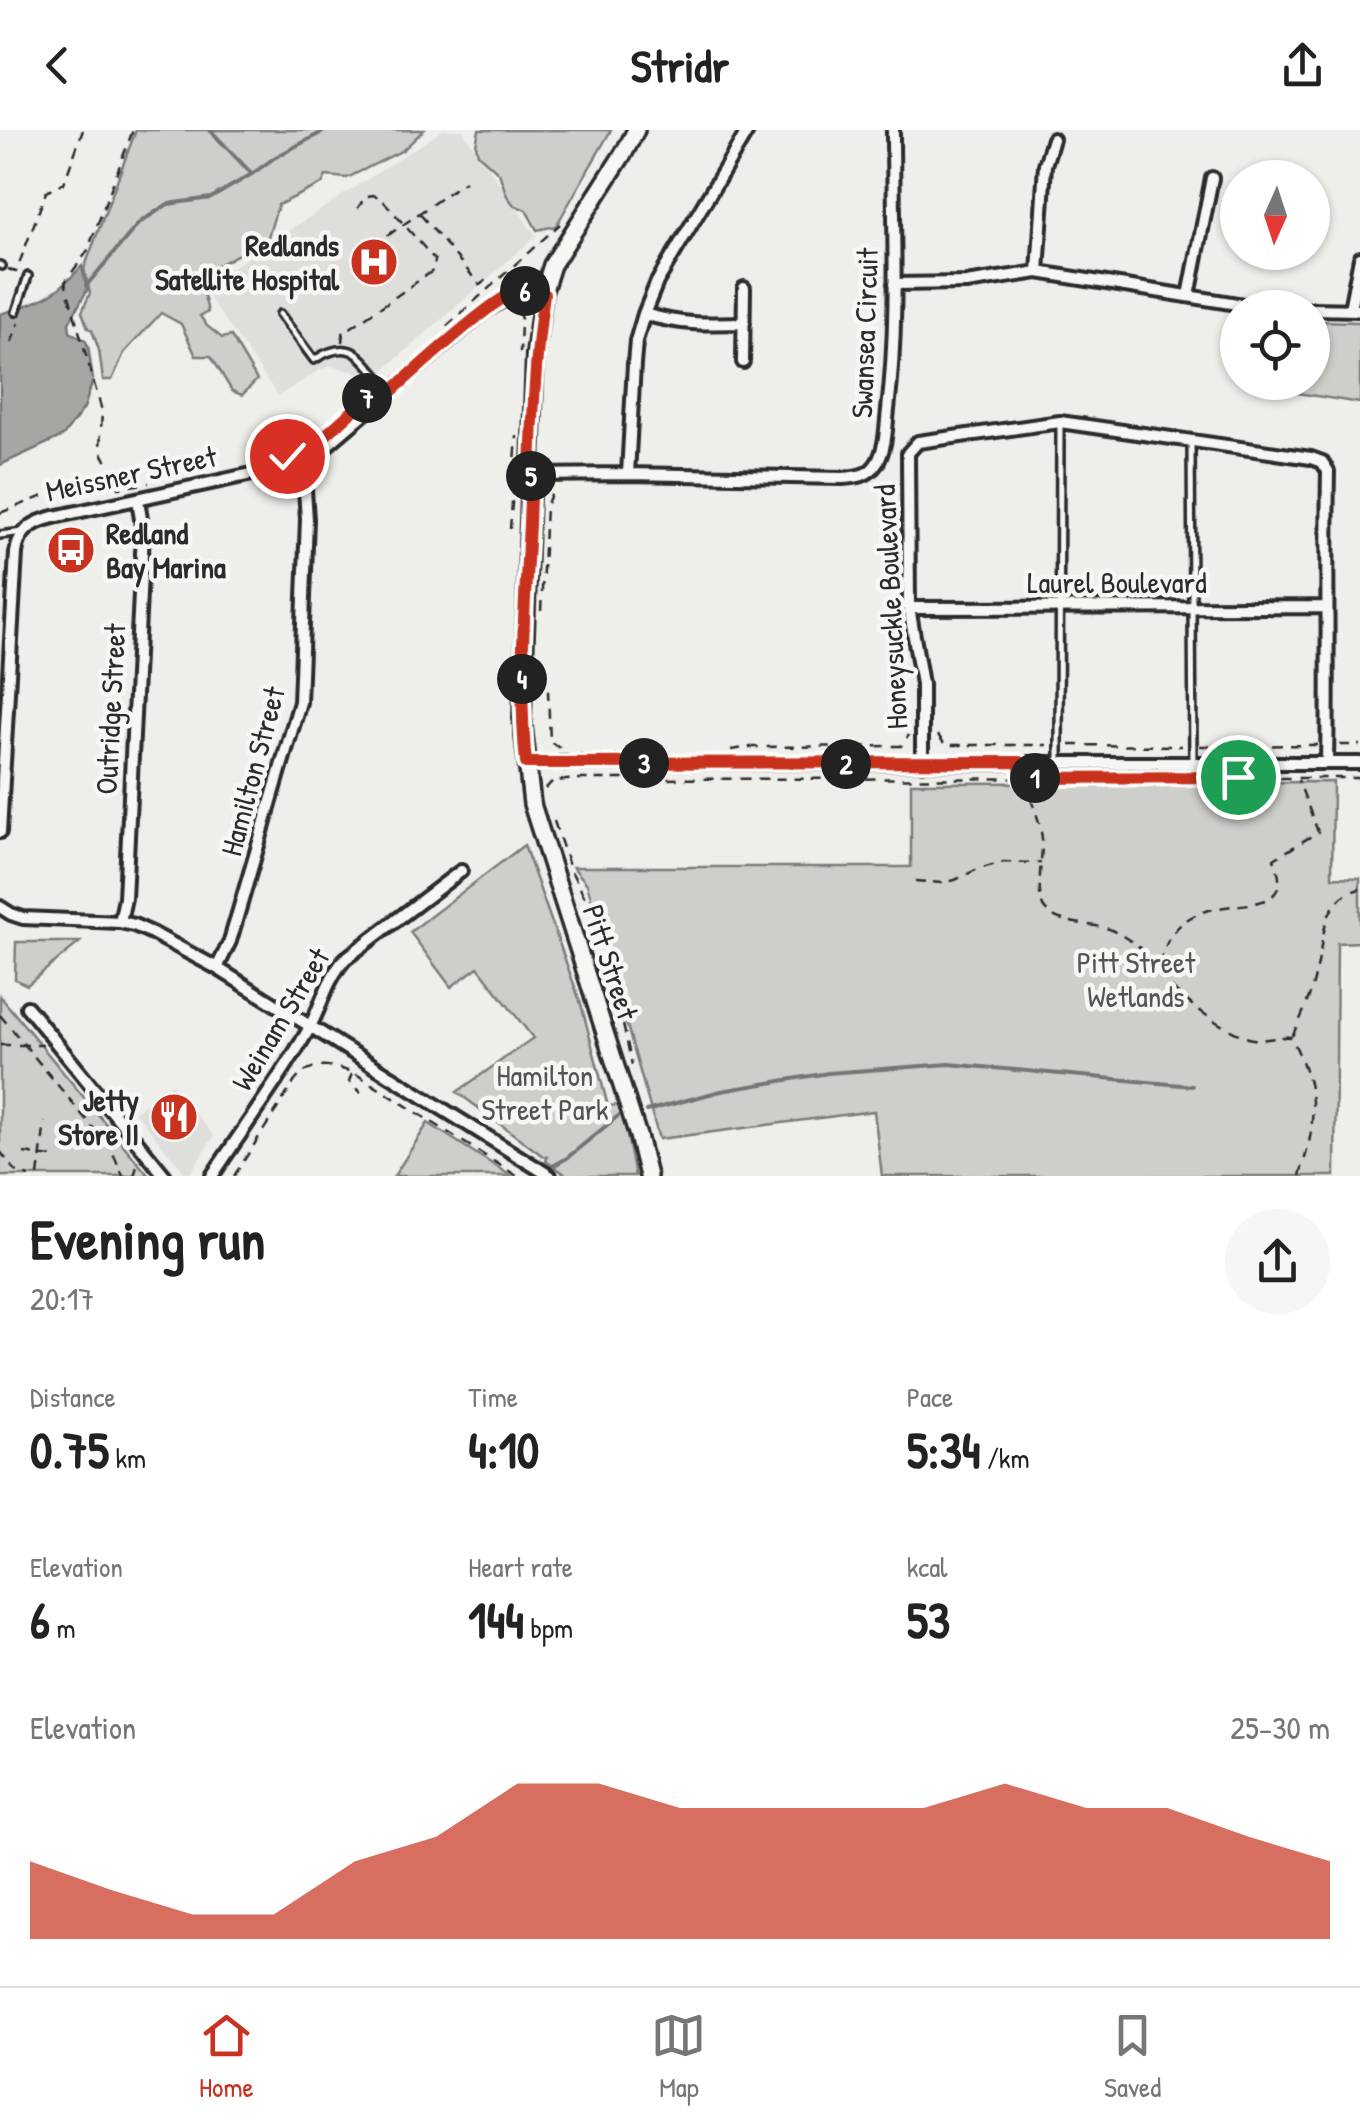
<!DOCTYPE html>
<html lang="en">
<head>
<meta charset="utf-8">
<style>
  body { margin:0; font-family:"Patrick Hand",sans-serif; background:#f6f6f6; color:#222; height:100vh; display:flex; flex-direction:column; font-size:38px; white-space:nowrap }
  * { box-sizing:border-box; margin:0 }
  p { font-size:32px; color:#767676 }
  .icon { flex:none; width:55px; height:55px; fill:none; stroke:currentColor; stroke-width:2; stroke-linecap:round; stroke-linejoin:round }
  .map { position:relative; height:1046px; overflow:hidden }
  .drawer { display:flex; flex-direction:column; background:#fff; flex:1 }
  .drawer>* { flex:none }
  .needle { width:65px; rotate:183deg }
  .controls { position:absolute; left:1220px; top:30px; display:grid; gap:20px }
  .controls a { display:grid; place-items:center; width:110px; height:110px; border-radius:50%; background:#fff; box-shadow:0 2px 8px #0004; font-size:50px }
  .pin { position:absolute; display:grid; place-items:center; width:85px; height:85px; color:#fff; margin:-42px; border:5px solid #fff; border-radius:50%; box-shadow:0 2px 10px #0007 }
  .km { position:absolute; width:50px; height:50px; margin:-25px; border-radius:50%; background:#222; color:#fff; font-size:28px; line-height:50px; text-align:center }
  .round { display:grid; place-items:center; flex:none; width:105px; height:105px; border-radius:52px; background:#f6f6f6 }
  .summary { display:flex; align-items:center; justify-content:space-between; height:170px; padding:0 30px }
  h1 { font-size:55px; font-weight:800; line-height:75px }
  .stats { display:grid; grid-template-columns:repeat(3,1fr); gap:15px; height:170px; padding:10px 30px }
  .stats div { display:grid; align-content:center }
  .stats b { font-size:50px; font-weight:800 }
  .stats small { font-size:28px; font-weight:400 }
  .stats p { font-size:28px }
  .chart { height:280px; padding:20px 30px }
  .chart p { display:flex; justify-content:space-between }
  .chart svg { width:100%; height:180px; margin-top:10px; fill:#c8321e; opacity:.7 }
  header { display:flex; justify-content:space-between; align-items:center; height:130px; padding:0 30px; background:#fff; font-size:45px; font-weight:800 }
  .tabs { display:flex; justify-content:space-around; align-items:center; height:140px; border-top:2px solid #e0e0e0; background:#fff; font-size:28px; color:#767676 }
  .tabs a { display:grid; justify-items:center; gap:5px }
  .tabs .on { color:#c8321e }
  .map>svg:first-child { display:block }
  .built { fill:#dededb }
  .green { fill:#cececa; stroke:#7c7c7a; stroke-width:2.5 }
  .water { fill:#a6a6a3; stroke:#757573; stroke-width:2.5 }
  .lines { fill:none; stroke-linecap:round; stroke-linejoin:round }
  .stream { stroke:#757573; stroke-width:4 }
  .lane-casing { stroke:#2b2b2b; stroke-width:12 }
  .street-casing { stroke:#2b2b2b; stroke-width:18 }
  .secondary-casing { stroke:#2b2b2b; stroke-width:22 }
  .path { stroke:#2b2b2b; stroke-width:2.5; stroke-dasharray:10 8; stroke-linecap:butt }
  .lane { stroke:#f6f6f2; stroke-width:5 }
  .street { stroke:#f6f6f2; stroke-width:10 }
  .secondary { stroke:#f6f6f2; stroke-width:15 }
  .route-casing { stroke:#fff; stroke-width:20 }
  .route { stroke:#c8321e; stroke-width:12 }
  .labels { text-anchor:middle; dominant-baseline:central; stroke-width:9; stroke-linejoin:round; paint-order:stroke }
  .poi-label { font-size:30px; font-weight:bold; fill:#2b2b2b; stroke:#f6f6f2; text-anchor:end }
  .street-label { font-size:30px; fill:#2b2b2b; stroke:#f6f6f2 }
  .park-label { font-size:30px; fill:#545453; stroke:#f6f6f2 }
</style>
</head>
<body>
<header><svg class="icon" aria-label="back" viewBox="0 0 24 24"><path d="M15 5l-7 7 7 7"/></svg>Stridr<svg class="icon" aria-label="share" viewBox="0 0 24 24"><path d="M12 15V3M7 8l5-5 5 5M5 13v7h14v-7"/></svg></header>
<div class="map">
<svg width="1360" height="1046" viewBox="0 0 1360 1046">
  <rect width="100%" height="100%" fill="#eeeeea"/>
  <filter id="ink" filterUnits="userSpaceOnUse"><feTurbulence type="fractalNoise" baseFrequency=".01" numOctaves="2"/><feDisplacementMap in="SourceGraphic" scale="20" xChannelSelector="R" yChannelSelector="G"/><feConvolveMatrix kernelMatrix="1 2 1 2 8 2 1 2 1" color-interpolation-filters="sRGB"/></filter>
  <g filter="url(#ink)">
    <!-- built -->
    <path class="built" d="M 443,0 L 462,0 L 536,106 L 367,255 L 355,242 L 331,236 L 320,240 L 278,266 L 202,157 Z
      M 171,954 L 214,1006 L 191,1042 L 186,1044 L 135,982 Z"/>
    <!-- green -->
    <path class="green" d="M 136,0 L 424,0 L 403,20 L 347,48 L 326,46 L 322,54 L 278,75 L 268,107 L 214,138 L 202,157 L 208,182 L 200,186 L 207,196 L 222,208 L 231,206 L 257,250 L 242,265 L 232,261 L 211,226 L 196,226 L 181,194 L 161,183 L 124,223 L 112,250 L 103,250 L 99,220 L 92,200 L 88,198 L 82,182 L 90,163 L 84,139 Z
      M 479,0 L 611,0 L 556,96 L 537,100 L 526,80 L 514,75 L 507,66 L 499,43 L 478,24 L 476,15 Z
      M 1313,191 L 1360,192 L 1360,273 L 1297,263 L 1297,253 L 1312,252 Z
      M 1333,652 L 1332,747 L 1360,748 L 1360,812 L 1337,813 L 1335,1046 L 882,1046 L 874,981 L 659,1009 L 587,754 L 573,737 L 911,737 L 911,653 Z
      M 524,715 L 581,874 L 608,976 L 618,975 L 625,995 L 635,1046 L 568,1046 L 546,1031 L 547,1027 L 543,1026 L 457,962 L 533,908 L 478,837 L 451,857 L 410,802 Z
      M 16,812 L 80,812 L 27,855 L 15,849 Z
      M 0,866 L 149,1046 L 0,1046 Z
      M 428,993 L 511,1046 L 394,1046 Z"/>
    <!-- water -->
    <path class="water" d="M 82,136 L 87,160 L 69,193 L 70,202 L 85,210 L 88,216 L 93,250 L 84,278 L 63,306 L 0,335 L 0,184 C 41,171 52,169 82,136 Z"/>
    <g class="lines">
      <!-- stream -->
      <path class="stream" d="M 210,0 L 251,43
        M 86,156 L 139,93 L 168,74 L 211,68 L 252,44 L 274,28 L 326,0
        M 646,981 L 721,961 L 828,943 L 949,934 L 1192,956
        M 553,1036 L 567,1028 L 618,986"/>
      <!-- lane casing -->
      <g class="lane-casing">
        <path id="lane" d="M 0,135 L 2,136
          M 16,182 L 28,146
          M 280,184 L 314,230 C 355,204 362,231 389,259
          M 1191,310 L 1193,632
          M 0,405 L 23,402
          M 1059,632 L 1060,292"/>
      </g>
      <!-- street casing -->
      <g class="street-casing">
        <path id="street" d="M 1038,142 L 1045,35 L 1053,9
          M 894,154 L 966,153 L 1038,142 L 1262,178
          M 1189,166 L 1212,48
          M 1312,179 L 1360,180
          M 1350,179 L 1360,128
          M 644,184 C 681,195 705,194 744,193
          M 743,232 L 744,158
          M 628,344 L 634,234 L 636,211 L 644,184 L 657,152 L 748,0
          M 531,345 L 628,344 L 843,348 C 857,347 869,346 877,333 C 886,318 886,297 888,280 C 899,188 893,93 893,0
          M 909,478 L 1326,477
          M 526,633 L 1360,633
          M 922,634 L 922,554 L 909,477 L 908,323 L 918,312 L 1060,292 L 1311,328 L 1322,332 L 1328,341 C 1326,438 1329,535 1327,632
          M 0,702 L 16,423 C 19,400 33,392 54,387 L 284,337 L 317,324 L 485,181 L 519,160 L 543,163
          M 0,777 L 11,784 L 23,788 L 120,792 L 134,795 L 152,803 L 217,838 L 550,1046
          M 120,792 L 125,768 L 143,403 L 138,369
          M 217,838 L 230,811 L 300,572 L 307,389 L 305,360 L 299,331
          M 27,877 L 165,1046
          M 212,1046 C 243,999 277,953 306,904 C 321,879 325,852 345,829 L 461,741"/>
      </g>
      <!-- secondary casing -->
      <g class="secondary-casing">
        <path id="secondary" d="M 636,0 L 625,21 L 552,135 L 543,163 L 535,224 L 522,588 L 532,674 L 638,1006 L 648,1046"/>
      </g>
      <!-- path -->
      <path class="path" d="M 420,84 L 480,155 L 485,151 L 490,157
        M 373,116 L 465,51
        M 8,139 L 16,142 L 46,62 L 64,53 L 83,0
        M 518,180 L 521,189 L 520,223
        M 447,196 L 560,94
        M 342,212 L 343,203 L 434,140 L 435,130 L 380,67 L 372,65 L 365,67 L 358,78
        M 11,213 L 19,193
        M 115,347 L 100,319 L 102,281 L 65,152 L 87,122 L 133,0
        M 0,383 L 64,358 L 115,347 L 119,358 L 149,353
        M 510,399 L 517,306
        M 541,481 L 546,376 L 552,362 L 552,355
        M 539,544 L 548,561 L 550,612 L 564,620
        M 938,605 L 943,612 L 950,615 L 1047,615
        M 1070,615 L 1182,616
        M 1340,615 L 1360,615
        M 1200,616 L 1317,615
        M 731,620 L 750,617 L 901,616 L 909,605
        M 1023,651 C 1031,670 1040,688 1042,709 C 1043,726 1035,764 1044,778 C 1056,795 1090,793 1109,799 C 1116,802 1123,806 1129,810 C 1157,826 1156,842 1175,861 C 1190,875 1233,906 1253,909 C 1266,911 1278,906 1291,907 C 1308,941 1317,969 1310,1007 C 1308,1020 1303,1033 1300,1046
        M 545,659 L 553,651 L 579,649 L 1360,648
        M 554,691 L 570,739 L 591,779 L 621,885 L 632,935
        M 915,751 L 942,753 L 955,750 L 978,739 L 1004,732 L 1041,733
        M 1160,835 C 1176,752 1262,791 1277,760 C 1282,750 1277,738 1274,729 L 1318,702 L 1298,650
        M 0,885 L 112,1021 L 123,1046
        M 1292,906 C 1302,887 1310,867 1315,846 C 1322,823 1321,788 1339,770 C 1344,764 1353,761 1360,759
        M 0,915 L 43,915
        M 352,944 L 349,951 L 361,963
        M 0,1021 L 15,1041 L 29,1046
        M 24,1023 L 58,1028
        M 38,1046 L 45,992
        M 134,1046 L 139,1030
        M 234,1046 L 295,951 C 313,929 332,935 356,944 L 517,1046"/>
      <!-- lane -->
      <use href="#lane" class="lane"/>
      <!-- street -->
      <use href="#street" class="street"/>
      <!-- secondary -->
      <use href="#secondary" class="secondary"/>
    </g>
  </g>
  <g class="lines" filter="url(#ink)">
    <!-- route casing -->
    <g class="route-casing">
      <path id="route" d="M 287,326 L 318,312 L 384,253 L 392,261 C 412,243 500,162 520,160 C 527,160 536,162 544,164 C 533,240 532,317 529,394 C 525,474 518,554 526,633 L 1020,632 L 1021,648 L 1238,647"/>
    </g>
    <!-- route -->
    <use href="#route" class="route"/>
  </g>
  <!-- icons -->
  <defs>
    <g id="hospital-disc" transform="scale(2.5)"><circle r="9.5" fill="#c8321e" stroke="#f6f6f2"/><path d="M-5-5h3v3.5h4V-5h3V5h-3V1.5h-4V5h-3Z" fill="#fff"/></g>
    <g id="bus-disc" transform="scale(2.5)"><circle r="9.5" fill="#c8321e" stroke="#f6f6f2"/><path d="M-5-6H5V4H4V6H2V4H-2V6H-4V4H-5ZM-3.5-4V0h7V-4ZM-3.5 1.2v1.5H-2V1.2ZM2 1.2v1.5H3.5V1.2Z" fill="#fff"/></g>
    <g id="restaurant-disc" transform="scale(2.5)"><circle r="9.5" fill="#c8321e" stroke="#f6f6f2"/><path d="M-5-6h1v4h1v-4h1v4h1v-4h1v5L-1.5 .5V6h-2V.5L-5-1ZM5-6V6H3V1.5H1.5Q1.5-4 5-6Z" fill="#fff"/></g>
  </defs>
  <g fill-rule="evenodd">
    <use href="#hospital-disc" x="374" y="132"/>
    <use href="#bus-disc" x="71" y="420"/>
    <use href="#restaurant-disc" x="174" y="987"/>
  </g>
  <g class="labels">
    <!-- poi labels -->
    <g class="poi-label">
      <text x="339" y="115">Redlands<tspan x="339" dy="34">Satellite Hospital</tspan></text>
      <text x="106" y="403" text-anchor="start">Redland<tspan x="106" dy="34">Bay Marina</tspan></text>
      <text x="139" y="970">Jetty<tspan x="139" dy="34">Store II</tspan></text>
    </g>
    <!-- street labels -->
    <g class="street-label">
      <text transform="translate(864 203) rotate(-88)">Swansea Circuit</text>
      <text transform="translate(131 343) rotate(-12)">Meissner Street</text>
      <text x="1117" y="452">Laurel Boulevard</text>
      <text transform="translate(890 477) rotate(-93)">Honeysuckle Boulevard</text>
      <text transform="translate(110 579) rotate(-87)">Outridge Street</text>
      <text transform="translate(252 641) rotate(-75)">Hamilton Street</text>
      <text transform="translate(611 832) rotate(72)">Pitt Street</text>
      <text transform="translate(280 889) rotate(-59)">Weinam Street</text>
    </g>
    <!-- park labels -->
    <g class="park-label">
      <text x="1136" y="832">Pitt Street<tspan x="1136" dy="34">Wetlands</tspan></text>
      <text x="545" y="945">Hamilton<tspan x="545" dy="34">Street Park</tspan></text>
    </g>
  </g>
</svg>
<div class="controls">
<a><svg class="needle" viewBox="-14 -14 28 28"><path d="M0-13l5 13h-10z" fill="#e53935"/><path d="M0 13l5-13h-10z" fill="#767676"/></svg></a>
<a><svg class="icon" aria-label="locate" viewBox="0 0 24 24"><circle cx="12" cy="12" r="6"/><path d="M12 2v4M12 18v4M2 12h4M18 12h4"/></svg></a>
</div>
<div class="pin" style="left:1238px;top:647px;background:#1e9e55"><svg class="icon" aria-label="arrive" viewBox="0 0 24 24"><path d="M6 21V4h12l-3 4 3 4H6"/></svg></div>
<div class="pin" style="left:287px;top:326px;background:#d93025"><svg class="icon" aria-label="check" viewBox="0 0 24 24"><path d="M5 12l5 5 9-10"/></svg></div>
<b class="km" style="left:1035px;top:648px">1</b>
<b class="km" style="left:846px;top:634px">2</b>
<b class="km" style="left:644px;top:633px">3</b>
<b class="km" style="left:522px;top:549px">4</b>
<b class="km" style="left:531px;top:346px">5</b>
<b class="km" style="left:525px;top:161px">6</b>
<b class="km" style="left:367px;top:268px">7</b>
</div>
<section class="drawer">
<div class="summary"><div><h1>Evening run</h1><p>20:17</p></div><a class="round"><svg class="icon" aria-label="share" viewBox="0 0 24 24"><path d="M12 15V3M7 8l5-5 5 5M5 13v7h14v-7"/></svg></a></div>
<div class="stats">
<div><p>Distance</p><b>0.75<small> km</small></b></div>
<div><p>Time</p><b>4:10</b></div>
<div><p>Pace</p><b>5:34<small> /km</small></b></div>
</div>
<div class="stats">
<div><p>Elevation</p><b>6<small> m</small></b></div>
<div><p>Heart rate</p><b>144<small> bpm</small></b></div>
<div><p>kcal</p><b>53</b></div>
</div>
<div class="chart"><p><span>Elevation</span>25–30 m</p>
<svg viewBox="0 0 160 44" preserveAspectRatio="none"><path d="M0 44V25L10 32L20 38L30 38L40 25L50 19L60 6L70 6L80 12L90 12L100 12L110 12L120 6L130 12L140 12L150 19L160 25V44z"/></svg>
</div>
</section>
<nav class="tabs">
<a class="on"><svg class="icon" aria-label="home" viewBox="0 0 24 24"><path d="M3 11l9-7 9 7M6 9v11h12V9"/></svg>Home</a>
<a><svg class="icon" aria-label="map" viewBox="0 0 24 24"><path d="M3 6l6-2 6 2 6-2v14l-6 2-6-2-6 2zM9 4v14M15 6v14"/></svg>Map</a>
<a><svg class="icon" aria-label="saved" viewBox="0 0 24 24"><path d="M7 4h10v16l-5-4-5 4z"/></svg>Saved</a>
</nav>
</body>
</html>
